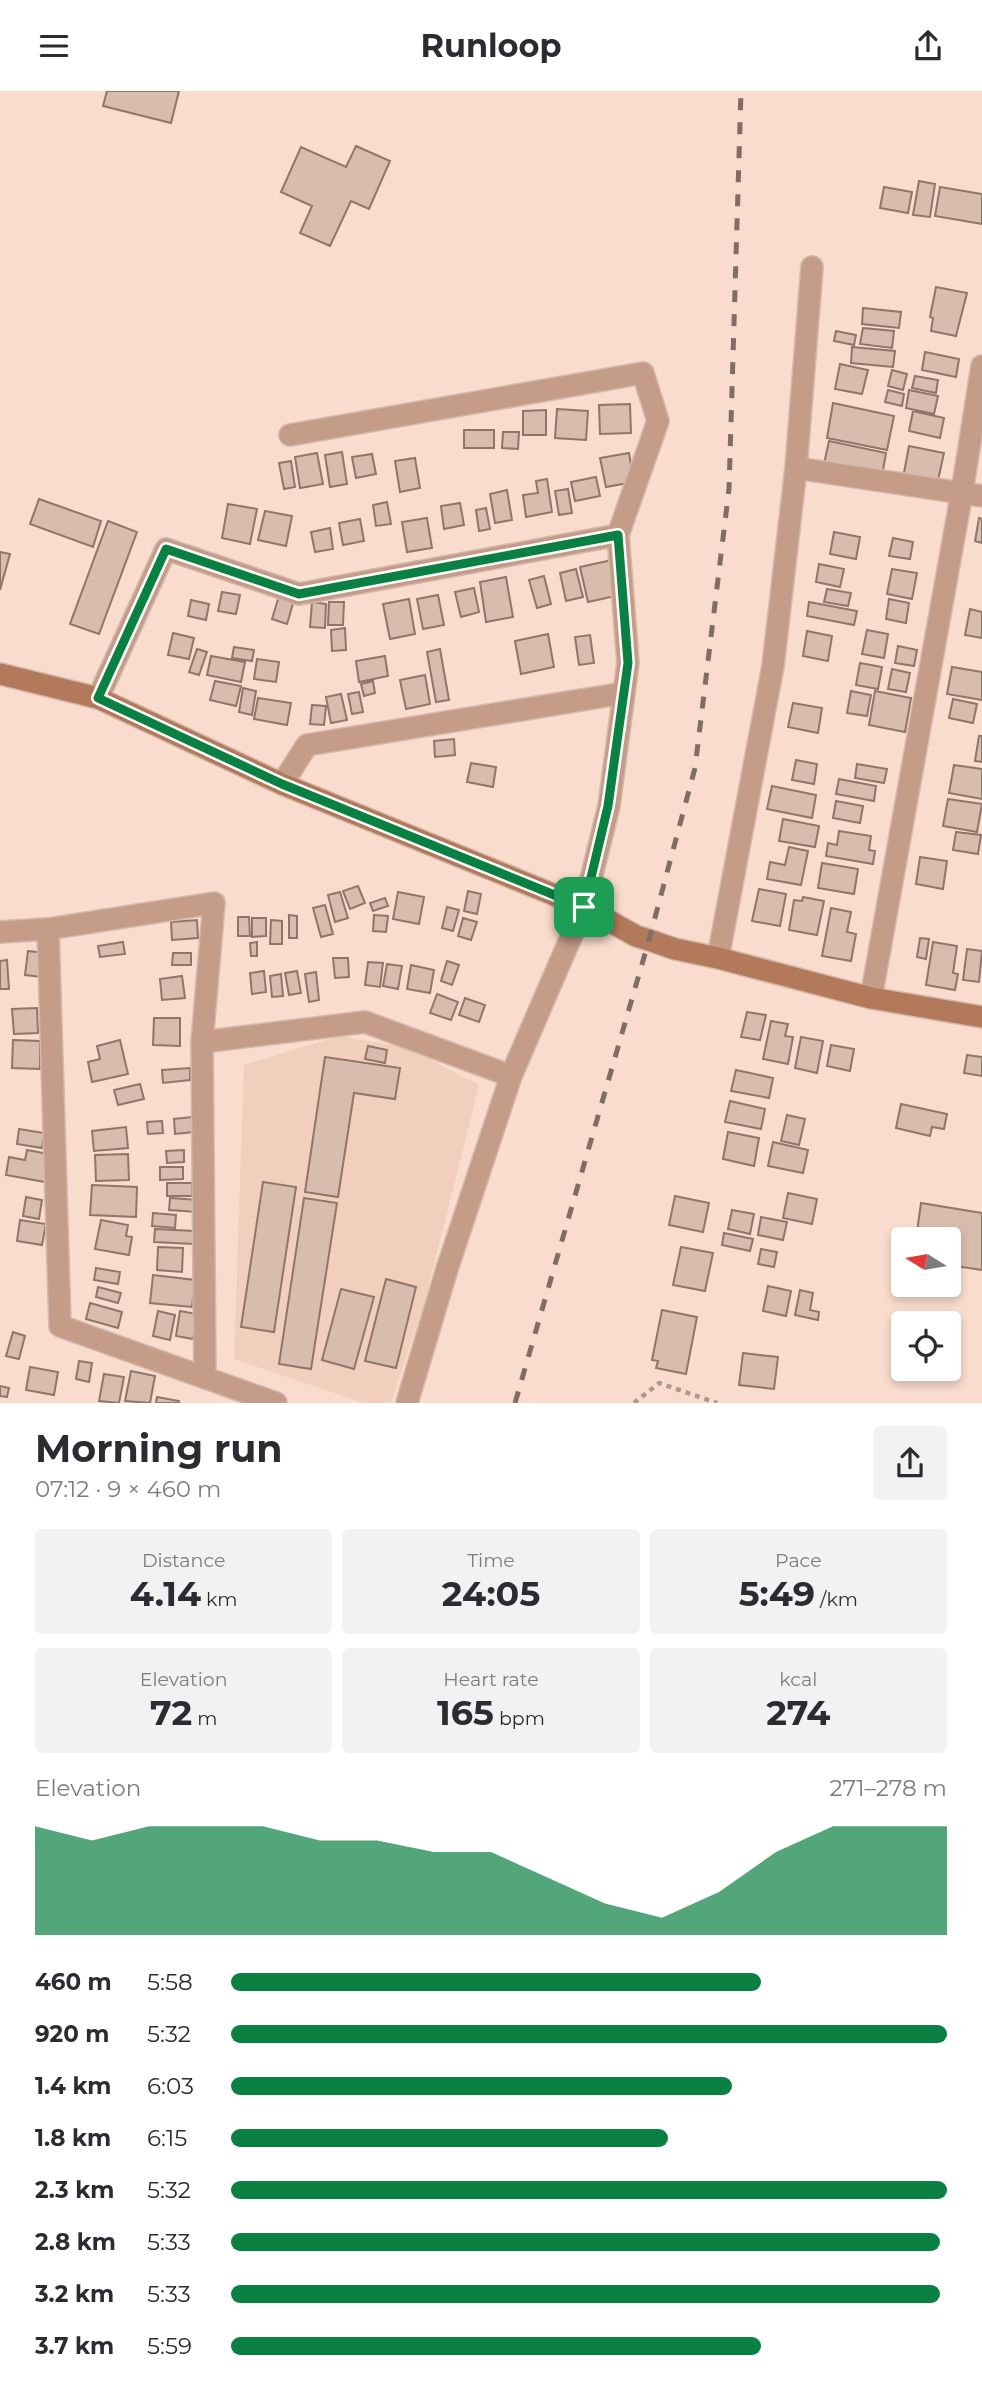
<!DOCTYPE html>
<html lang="en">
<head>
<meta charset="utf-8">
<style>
  body { margin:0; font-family:Montserrat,sans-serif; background:#f2f2f3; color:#2b2b33; height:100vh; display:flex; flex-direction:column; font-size:26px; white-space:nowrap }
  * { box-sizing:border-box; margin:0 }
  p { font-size:23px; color:#7c7c81 }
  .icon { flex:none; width:38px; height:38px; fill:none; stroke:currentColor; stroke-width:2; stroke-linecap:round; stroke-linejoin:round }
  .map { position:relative; height:1312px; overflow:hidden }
  .sheet { display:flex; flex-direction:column; background:#fff; flex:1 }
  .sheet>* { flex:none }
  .needle { width:46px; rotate:281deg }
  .fabs { position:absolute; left:891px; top:1136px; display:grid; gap:14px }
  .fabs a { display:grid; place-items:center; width:70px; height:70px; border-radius:7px; background:#fff; box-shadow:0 4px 10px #0003; font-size:35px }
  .pin { position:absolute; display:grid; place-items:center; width:60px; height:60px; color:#fff; margin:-30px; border-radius:14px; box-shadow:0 4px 10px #0006 }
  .round { display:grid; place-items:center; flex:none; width:74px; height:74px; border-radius:7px; background:#f2f2f3 }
  .headline { display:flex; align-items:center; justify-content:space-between; height:119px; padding:0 35px }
  h1 { font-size:38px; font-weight:700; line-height:52px }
  .figures { display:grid; grid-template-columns:repeat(3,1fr); gap:10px; height:119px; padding:7px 35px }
  .figures div { display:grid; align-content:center; border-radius:7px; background:#f2f2f3; text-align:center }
  .figures b { font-size:35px; font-weight:700 }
  .figures small { font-size:19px; font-weight:400 }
  .figures p { font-size:19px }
  .chart { height:196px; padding:14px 35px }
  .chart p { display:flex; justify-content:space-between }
  .chart svg { width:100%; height:126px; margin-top:7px; fill:#0b8043; opacity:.7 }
  ul { padding:0 35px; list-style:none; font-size:23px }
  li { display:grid; grid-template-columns:112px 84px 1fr; align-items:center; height:52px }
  li i { height:18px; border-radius:9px; background:#0b8043 }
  header { display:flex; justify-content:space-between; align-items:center; height:91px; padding:0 35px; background:#fff; font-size:32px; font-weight:700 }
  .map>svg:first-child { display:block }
  .built { fill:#f2cebc }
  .building { fill:#d8bcae; stroke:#907669; stroke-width:2 }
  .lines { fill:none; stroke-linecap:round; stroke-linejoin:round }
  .street-casing { stroke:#d3b9ac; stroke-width:24 }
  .secondary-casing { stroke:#d3b9ac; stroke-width:24 }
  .path { stroke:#ae988c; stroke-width:4.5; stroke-dasharray:5 5; stroke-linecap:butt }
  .street { stroke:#c59c88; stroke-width:21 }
  .secondary { stroke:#b3795b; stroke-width:21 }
  .rail { stroke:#7f6e65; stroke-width:5; stroke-dasharray:12 12; stroke-linecap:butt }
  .route-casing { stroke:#fff; stroke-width:14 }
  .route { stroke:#0b8043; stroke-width:9 }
</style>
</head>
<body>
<header><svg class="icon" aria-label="menu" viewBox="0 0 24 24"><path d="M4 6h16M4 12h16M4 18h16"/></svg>Runloop<svg class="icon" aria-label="share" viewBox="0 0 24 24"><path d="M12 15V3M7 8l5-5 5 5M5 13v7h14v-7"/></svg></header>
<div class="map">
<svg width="982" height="1312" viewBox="0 0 982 1312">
  <rect width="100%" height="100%" fill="#f9dccd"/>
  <!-- built -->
  <path class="built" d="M 339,945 L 408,957 L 479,994 L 424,1213 L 391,1312 L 364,1312 L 234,1268 L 244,974 Z"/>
  <!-- building -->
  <path class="building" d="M 107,0 L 179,0 L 171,32 L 103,15 Z
    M 356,55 L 390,70 L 369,118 L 351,110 L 330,155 L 300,142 L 312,115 L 281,101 L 301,56 L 346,76 Z
    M 919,90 L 935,93 L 930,126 L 913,124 Z
    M 884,96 L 912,101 L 908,122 L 880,117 Z
    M 940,96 L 982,103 L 982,133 L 935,125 Z
    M 936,196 L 967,202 L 956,245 L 931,240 L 933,227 L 930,226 Z
    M 863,217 L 901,221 L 899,237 L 862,233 Z
    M 863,237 L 894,240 L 892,257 L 860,253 Z
    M 836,240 L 856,244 L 854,254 L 834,250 Z
    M 852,256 L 895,260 L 893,276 L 851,272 Z
    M 925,261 L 959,268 L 956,286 L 922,279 Z
    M 840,273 L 868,279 L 862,303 L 835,298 Z
    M 892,279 L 907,283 L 903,299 L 888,295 Z
    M 915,285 L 938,289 L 936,302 L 912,297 Z
    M 888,299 L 904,303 L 902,315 L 885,311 Z
    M 909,299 L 938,305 L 934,323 L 906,317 Z
    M 833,312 L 894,325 L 887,359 L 827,347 Z
    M 630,313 L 631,342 L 600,343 L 599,314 Z
    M 557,318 L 588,320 L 586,349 L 555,347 Z
    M 546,319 L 546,344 L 523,344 L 523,320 Z
    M 913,320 L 944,327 L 940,347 L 909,340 Z
    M 464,339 L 494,339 L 494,357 L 464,357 Z
    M 503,341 L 519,341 L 518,358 L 502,357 Z
    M 829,350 L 886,362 L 882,385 L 824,373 Z
    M 909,355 L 944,362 L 937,394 L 903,387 Z
    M 342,361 L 347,393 L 330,396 L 325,364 Z
    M 317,362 L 323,393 L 300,397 L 295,366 Z
    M 629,362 L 634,391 L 606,396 L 600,367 Z
    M 372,363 L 376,383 L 356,387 L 352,366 Z
    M 415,367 L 420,397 L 400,401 L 395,370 Z
    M 291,370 L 295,396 L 284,398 L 279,372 Z
    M 596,386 L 600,405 L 575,410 L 571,391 Z
    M 547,388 L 552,421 L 526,426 L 523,404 L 538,402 L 536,390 Z
    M 568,398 L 572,422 L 559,424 L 555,400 Z
    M 507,399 L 512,429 L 495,432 L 490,403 Z
    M 39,408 L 101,430 L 93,456 L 30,433 Z
    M 387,411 L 391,433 L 376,435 L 373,414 Z
    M 460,412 L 464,434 L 444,438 L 441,415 Z
    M 228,413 L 257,418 L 250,453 L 222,447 Z
    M 486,417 L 490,438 L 479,440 L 476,419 Z
    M 265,420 L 292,425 L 286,455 L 258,449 Z
    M 427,427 L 432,457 L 407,461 L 402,431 Z
    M 979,427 L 982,428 L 982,452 L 975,450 Z
    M 360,428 L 364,450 L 343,454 L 339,432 Z
    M 108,430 L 137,441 L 99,543 L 70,533 Z
    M 330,437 L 333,458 L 315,461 L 311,441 Z
    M 834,441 L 860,446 L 856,468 L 830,463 Z
    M 893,447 L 913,451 L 910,468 L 889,465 Z
    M 0,461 L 10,463 L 0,499 Z
    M 612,469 L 620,504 L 588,511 L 580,476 Z
    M 819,473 L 844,478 L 840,496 L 816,491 Z
    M 576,478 L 583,506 L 566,510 L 560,482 Z
    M 892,478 L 917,482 L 912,508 L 887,503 Z
    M 544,485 L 551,513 L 537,517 L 529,489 Z
    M 506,486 L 513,526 L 486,531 L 480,491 Z
    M 474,497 L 479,521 L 461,526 L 455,501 Z
    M 827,498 L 851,502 L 848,515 L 824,511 Z
    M 222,501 L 240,504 L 236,523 L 218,520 Z
    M 438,504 L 444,534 L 423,538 L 417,508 Z
    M 279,505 L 294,509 L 287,533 L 272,528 Z
    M 409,508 L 415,543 L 390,548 L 383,513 Z
    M 889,508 L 909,512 L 906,532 L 886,528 Z
    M 191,509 L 209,513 L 206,529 L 188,525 Z
    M 312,511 L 326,513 L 325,537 L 310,536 Z
    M 329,511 L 344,511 L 343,534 L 328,534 Z
    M 809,511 L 857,520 L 854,534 L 807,525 Z
    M 970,518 L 982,521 L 982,547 L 965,544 Z
    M 345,537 L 346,559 L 332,560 L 331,539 Z
    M 867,539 L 888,543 L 884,567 L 862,563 Z
    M 807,540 L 832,545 L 828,570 L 803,565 Z
    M 173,542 L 194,547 L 189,568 L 168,564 Z
    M 548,543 L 554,576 L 521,583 L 515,550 Z
    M 590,544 L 594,572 L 579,574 L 575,546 Z
    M 898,555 L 917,559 L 914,575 L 895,572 Z
    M 234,556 L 254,559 L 252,570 L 232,567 Z
    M 197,558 L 207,561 L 199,584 L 189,581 Z
    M 440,558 L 449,609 L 436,611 L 427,561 Z
    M 211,565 L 245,571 L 241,591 L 207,584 Z
    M 385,565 L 388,585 L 359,591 L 356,570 Z
    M 257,568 L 279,571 L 276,591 L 254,588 Z
    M 860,572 L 882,576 L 878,598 L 856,594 Z
    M 952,576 L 982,581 L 982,609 L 947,603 Z
    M 892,578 L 910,582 L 906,601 L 888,598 Z
    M 425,584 L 430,613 L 406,618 L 400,589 Z
    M 215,590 L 241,595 L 236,615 L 210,609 Z
    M 373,590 L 375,602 L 364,605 L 361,593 Z
    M 243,597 L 256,600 L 252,624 L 239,621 Z
    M 851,600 L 871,604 L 867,625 L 847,622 Z
    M 875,600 L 911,607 L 905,641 L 869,634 Z
    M 359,601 L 363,621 L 352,623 L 348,603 Z
    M 341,603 L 347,629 L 331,632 L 326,606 Z
    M 258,607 L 291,612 L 287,634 L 254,628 Z
    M 953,608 L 977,613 L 973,632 L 949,627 Z
    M 793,612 L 822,617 L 818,642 L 788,636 Z
    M 312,614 L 326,615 L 324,634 L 310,633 Z
    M 979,645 L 982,645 L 982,671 L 975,670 Z
    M 454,648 L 455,664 L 435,666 L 434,650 Z
    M 796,669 L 817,673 L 814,693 L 792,689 Z
    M 471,672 L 496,676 L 493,696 L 467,691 Z
    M 857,673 L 887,678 L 884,692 L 855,687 Z
    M 954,674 L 982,678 L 982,708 L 949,702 Z
    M 839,688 L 876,695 L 874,710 L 836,703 Z
    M 772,695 L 816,704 L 812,727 L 767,718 Z
    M 948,708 L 982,713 L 977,741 L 943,735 Z
    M 836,710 L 863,715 L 860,732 L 833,727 Z
    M 783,728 L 819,735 L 815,756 L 779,750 Z
    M 839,740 L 871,745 L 869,759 L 875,760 L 873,773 L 826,765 L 828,752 L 837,754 Z
    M 956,741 L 981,744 L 978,763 L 953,759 Z
    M 789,756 L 808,760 L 801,794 L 767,788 L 770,771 L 785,774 Z
    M 920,766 L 947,770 L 943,798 L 916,793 Z
    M 822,772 L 858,778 L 854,803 L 818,797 Z
    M 358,795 L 365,812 L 350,818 L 343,800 Z
    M 759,798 L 786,803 L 780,835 L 752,830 Z
    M 468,800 L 481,803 L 477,823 L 464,820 Z
    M 340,801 L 348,827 L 335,831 L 328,804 Z
    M 398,801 L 424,806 L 419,833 L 393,828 Z
    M 803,806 L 824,810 L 817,844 L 789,839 L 794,809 L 802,810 Z
    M 385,807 L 388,815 L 373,820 L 370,812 Z
    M 325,814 L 333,843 L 321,846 L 313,817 Z
    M 447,816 L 459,819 L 453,840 L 442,837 Z
    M 831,817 L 851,821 L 847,841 L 856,843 L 851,870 L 822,865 Z
    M 289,824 L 297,825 L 297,847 L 289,847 Z
    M 374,824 L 388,825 L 386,841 L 373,840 Z
    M 238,826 L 249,826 L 250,845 L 238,845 Z
    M 252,827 L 266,827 L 266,845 L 252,846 Z
    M 463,827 L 477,831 L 471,849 L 458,845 Z
    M 197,829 L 198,847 L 172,849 L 171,831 Z
    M 271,829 L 282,830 L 282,853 L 270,853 Z
    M 920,847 L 929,848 L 926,868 L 917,866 Z
    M 123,851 L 125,863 L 100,866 L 98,855 Z
    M 257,851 L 257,865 L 251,865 L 250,852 Z
    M 933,851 L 957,855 L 953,882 L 958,883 L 955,899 L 926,894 Z
    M 967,858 L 982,860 L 979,891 L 963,889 Z
    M 28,860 L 45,862 L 42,886 L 25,884 Z
    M 173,862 L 191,862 L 191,874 L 172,874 Z
    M 333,867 L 348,867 L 349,886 L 335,887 Z
    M 7,869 L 9,898 L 0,898 L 0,870 Z
    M 447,870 L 459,874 L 452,894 L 441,890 Z
    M 368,871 L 383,872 L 380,896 L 365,894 Z
    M 387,873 L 402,875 L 398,898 L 383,895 Z
    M 411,874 L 434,879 L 430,902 L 407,898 Z
    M 264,880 L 266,901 L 252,903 L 250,882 Z
    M 297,880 L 301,902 L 289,904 L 285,882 Z
    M 316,881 L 319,909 L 309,911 L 305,883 Z
    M 281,883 L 283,905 L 272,906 L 270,885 Z
    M 182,885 L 185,907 L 162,909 L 160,888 Z
    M 437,903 L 458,911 L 451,929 L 430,922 Z
    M 465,907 L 485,914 L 479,931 L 459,924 Z
    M 37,917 L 38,942 L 14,943 L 12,918 Z
    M 747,921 L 766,924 L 760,949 L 741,946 Z
    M 154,927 L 180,927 L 180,955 L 153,954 Z
    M 771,930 L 788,933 L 785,945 L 793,946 L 788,973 L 763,968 Z
    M 801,946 L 823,950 L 817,982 L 795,977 Z
    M 13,949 L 40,950 L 40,978 L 12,977 Z
    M 120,949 L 128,983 L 92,991 L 88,971 L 100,968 L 97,955 Z
    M 831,954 L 854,958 L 850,980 L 827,975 Z
    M 368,955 L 387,959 L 385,972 L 365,968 Z
    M 967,964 L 982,966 L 982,985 L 964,982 Z
    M 325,966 L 400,977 L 395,1008 L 354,1002 L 338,1106 L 305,1101 Z
    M 190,977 L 190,989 L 163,992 L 162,979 Z
    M 736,979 L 773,987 L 769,1007 L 731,1000 Z
    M 140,993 L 144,1008 L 118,1014 L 114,999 Z
    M 730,1010 L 765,1018 L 761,1038 L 725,1031 Z
    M 901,1013 L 947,1023 L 944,1038 L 932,1036 L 930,1045 L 896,1037 Z
    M 787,1024 L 805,1028 L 799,1054 L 781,1050 Z
    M 192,1026 L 194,1041 L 175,1043 L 174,1028 Z
    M 162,1030 L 163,1042 L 148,1043 L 147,1031 Z
    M 126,1036 L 128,1057 L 94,1060 L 92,1040 Z
    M 19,1038 L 44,1042 L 42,1057 L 17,1053 Z
    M 728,1041 L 759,1047 L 754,1075 L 723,1068 Z
    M 773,1051 L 808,1059 L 803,1082 L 768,1075 Z
    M 27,1059 L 49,1063 L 45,1091 L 6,1084 L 9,1066 L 25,1069 Z
    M 184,1059 L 184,1071 L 167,1072 L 166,1060 Z
    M 128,1063 L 129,1089 L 96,1090 L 95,1064 Z
    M 160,1076 L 183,1076 L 183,1088 L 160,1089 Z
    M 263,1091 L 296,1096 L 274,1241 L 241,1236 Z
    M 167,1092 L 192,1092 L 192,1105 L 167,1105 Z
    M 92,1094 L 137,1096 L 136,1126 L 90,1124 Z
    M 788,1102 L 817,1108 L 812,1133 L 783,1127 Z
    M 675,1105 L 709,1112 L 703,1141 L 669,1134 Z
    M 26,1106 L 42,1109 L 39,1128 L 23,1125 Z
    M 170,1107 L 198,1109 L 197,1121 L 169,1119 Z
    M 304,1107 L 337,1112 L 311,1278 L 279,1273 Z
    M 921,1112 L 982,1122 L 982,1179 L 948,1174 L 948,1148 L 916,1148 Z
    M 732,1119 L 754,1123 L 750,1143 L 728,1138 Z
    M 153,1122 L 176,1124 L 175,1137 L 152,1135 Z
    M 761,1126 L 787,1131 L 783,1149 L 758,1144 Z
    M 20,1129 L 46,1133 L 42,1154 L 17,1150 Z
    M 101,1129 L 128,1134 L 126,1145 L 132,1146 L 129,1164 L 95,1158 Z
    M 155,1138 L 194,1140 L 193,1153 L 154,1151 Z
    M 724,1142 L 753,1148 L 750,1160 L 722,1154 Z
    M 158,1156 L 183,1157 L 182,1181 L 157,1179 Z
    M 681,1156 L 713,1162 L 705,1200 L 673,1194 Z
    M 761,1158 L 777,1161 L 774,1176 L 758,1173 Z
    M 96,1177 L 120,1181 L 118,1193 L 94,1189 Z
    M 153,1184 L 195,1189 L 192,1216 L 150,1212 Z
    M 386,1188 L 416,1196 L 396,1277 L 365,1270 Z
    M 768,1195 L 791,1200 L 786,1225 L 763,1220 Z
    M 98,1196 L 121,1202 L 118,1212 L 96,1206 Z
    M 341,1198 L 374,1206 L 354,1278 L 322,1269 Z
    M 800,1199 L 813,1202 L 810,1219 L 819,1221 L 818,1229 L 795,1224 Z
    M 90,1212 L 122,1221 L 118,1237 L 86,1228 Z
    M 662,1219 L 697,1226 L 686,1283 L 656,1277 L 658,1270 L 652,1269 Z
    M 158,1220 L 175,1224 L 170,1249 L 153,1245 Z
    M 180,1220 L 197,1223 L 193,1248 L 176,1245 Z
    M 13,1241 L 25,1245 L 19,1268 L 6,1265 Z
    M 743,1262 L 778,1266 L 774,1298 L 739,1294 Z
    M 79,1270 L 92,1272 L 89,1291 L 76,1288 Z
    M 30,1276 L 58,1281 L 54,1304 L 26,1299 Z
    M 131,1280 L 155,1285 L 150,1312 L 125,1310 Z
    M 104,1283 L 124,1286 L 119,1312 L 99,1310 Z
    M 0,1295 L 9,1297 L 7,1306 L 0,1305 Z
    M 157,1306 L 179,1310 L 179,1312 L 156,1312 Z"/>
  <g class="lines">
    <!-- street casing -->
    <g class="street-casing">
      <path id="street" d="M 290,344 L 643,282 L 658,330 L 618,444 L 628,572 L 609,715 L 584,816 L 511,985 L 447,1178 L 407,1312
        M 796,377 L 982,405
        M 98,607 L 166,458 L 299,503 L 618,444
        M 282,693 L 307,654 L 624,602
        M 48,838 L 60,1235 L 276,1312
        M 0,841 L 48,838 L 214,812 L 202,951 L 205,1287
        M 718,867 L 773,575 L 796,377 L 812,176
        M 871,907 L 962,401 L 982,275
        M 202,951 L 365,931 L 511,985"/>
    </g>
    <!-- secondary casing -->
    <g class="secondary-casing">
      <path id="secondary" d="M 0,583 L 98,607 L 282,693 L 584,816 L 636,845 L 649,849 L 675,858 L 718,867 L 871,907 L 982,926"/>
    </g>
    <!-- path -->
    <path class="path" d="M 634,1312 L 659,1292 L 717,1312"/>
    <!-- street -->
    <use href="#street" class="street"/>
    <!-- secondary -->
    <use href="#secondary" class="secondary"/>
    <!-- rail -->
    <path class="rail" d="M 515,1312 L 649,849 L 695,677 L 729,398 L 741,0"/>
  </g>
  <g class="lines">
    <!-- route casing -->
    <g class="route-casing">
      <path id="route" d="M 618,444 L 628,572 L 608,715 L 584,816 L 282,693 L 98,607 L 166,458 L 299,503 Z"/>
    </g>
    <!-- route -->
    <use href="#route" class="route"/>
  </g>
</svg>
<div class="fabs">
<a><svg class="needle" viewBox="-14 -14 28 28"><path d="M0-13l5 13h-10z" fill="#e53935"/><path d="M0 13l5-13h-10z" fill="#7c7c81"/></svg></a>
<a><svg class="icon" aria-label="locate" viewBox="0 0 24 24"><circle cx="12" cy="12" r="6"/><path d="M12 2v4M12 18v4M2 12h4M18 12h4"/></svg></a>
</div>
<div class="pin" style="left:584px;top:816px;background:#1e9e55"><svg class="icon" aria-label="arrive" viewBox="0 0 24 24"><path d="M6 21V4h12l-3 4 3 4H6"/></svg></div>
</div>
<section class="sheet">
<div class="headline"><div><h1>Morning run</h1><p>07:12 · 9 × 460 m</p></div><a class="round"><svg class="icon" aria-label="share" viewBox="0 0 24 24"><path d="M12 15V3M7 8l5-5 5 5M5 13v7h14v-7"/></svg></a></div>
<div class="figures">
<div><p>Distance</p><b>4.14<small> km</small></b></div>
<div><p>Time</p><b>24:05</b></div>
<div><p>Pace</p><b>5:49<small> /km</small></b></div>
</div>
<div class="figures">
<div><p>Elevation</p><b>72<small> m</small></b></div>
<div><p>Heart rate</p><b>165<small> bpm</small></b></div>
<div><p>kcal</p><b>274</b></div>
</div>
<div class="chart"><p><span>Elevation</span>271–278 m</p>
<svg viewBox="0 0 160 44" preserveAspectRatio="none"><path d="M0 44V6L10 11L20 6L30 6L40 6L50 11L60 11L70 15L80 15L90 24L100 33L110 38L120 29L130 15L140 6L150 6L160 6V44z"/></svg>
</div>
<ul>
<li><b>460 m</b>5:58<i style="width:74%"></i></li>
<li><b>920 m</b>5:32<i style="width:100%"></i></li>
<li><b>1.4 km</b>6:03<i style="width:70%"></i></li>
<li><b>1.8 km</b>6:15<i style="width:61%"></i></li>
<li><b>2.3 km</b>5:32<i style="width:100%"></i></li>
<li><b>2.8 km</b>5:33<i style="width:99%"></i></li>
<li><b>3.2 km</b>5:33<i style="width:99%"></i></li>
<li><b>3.7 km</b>5:59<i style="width:74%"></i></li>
</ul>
</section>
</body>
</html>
